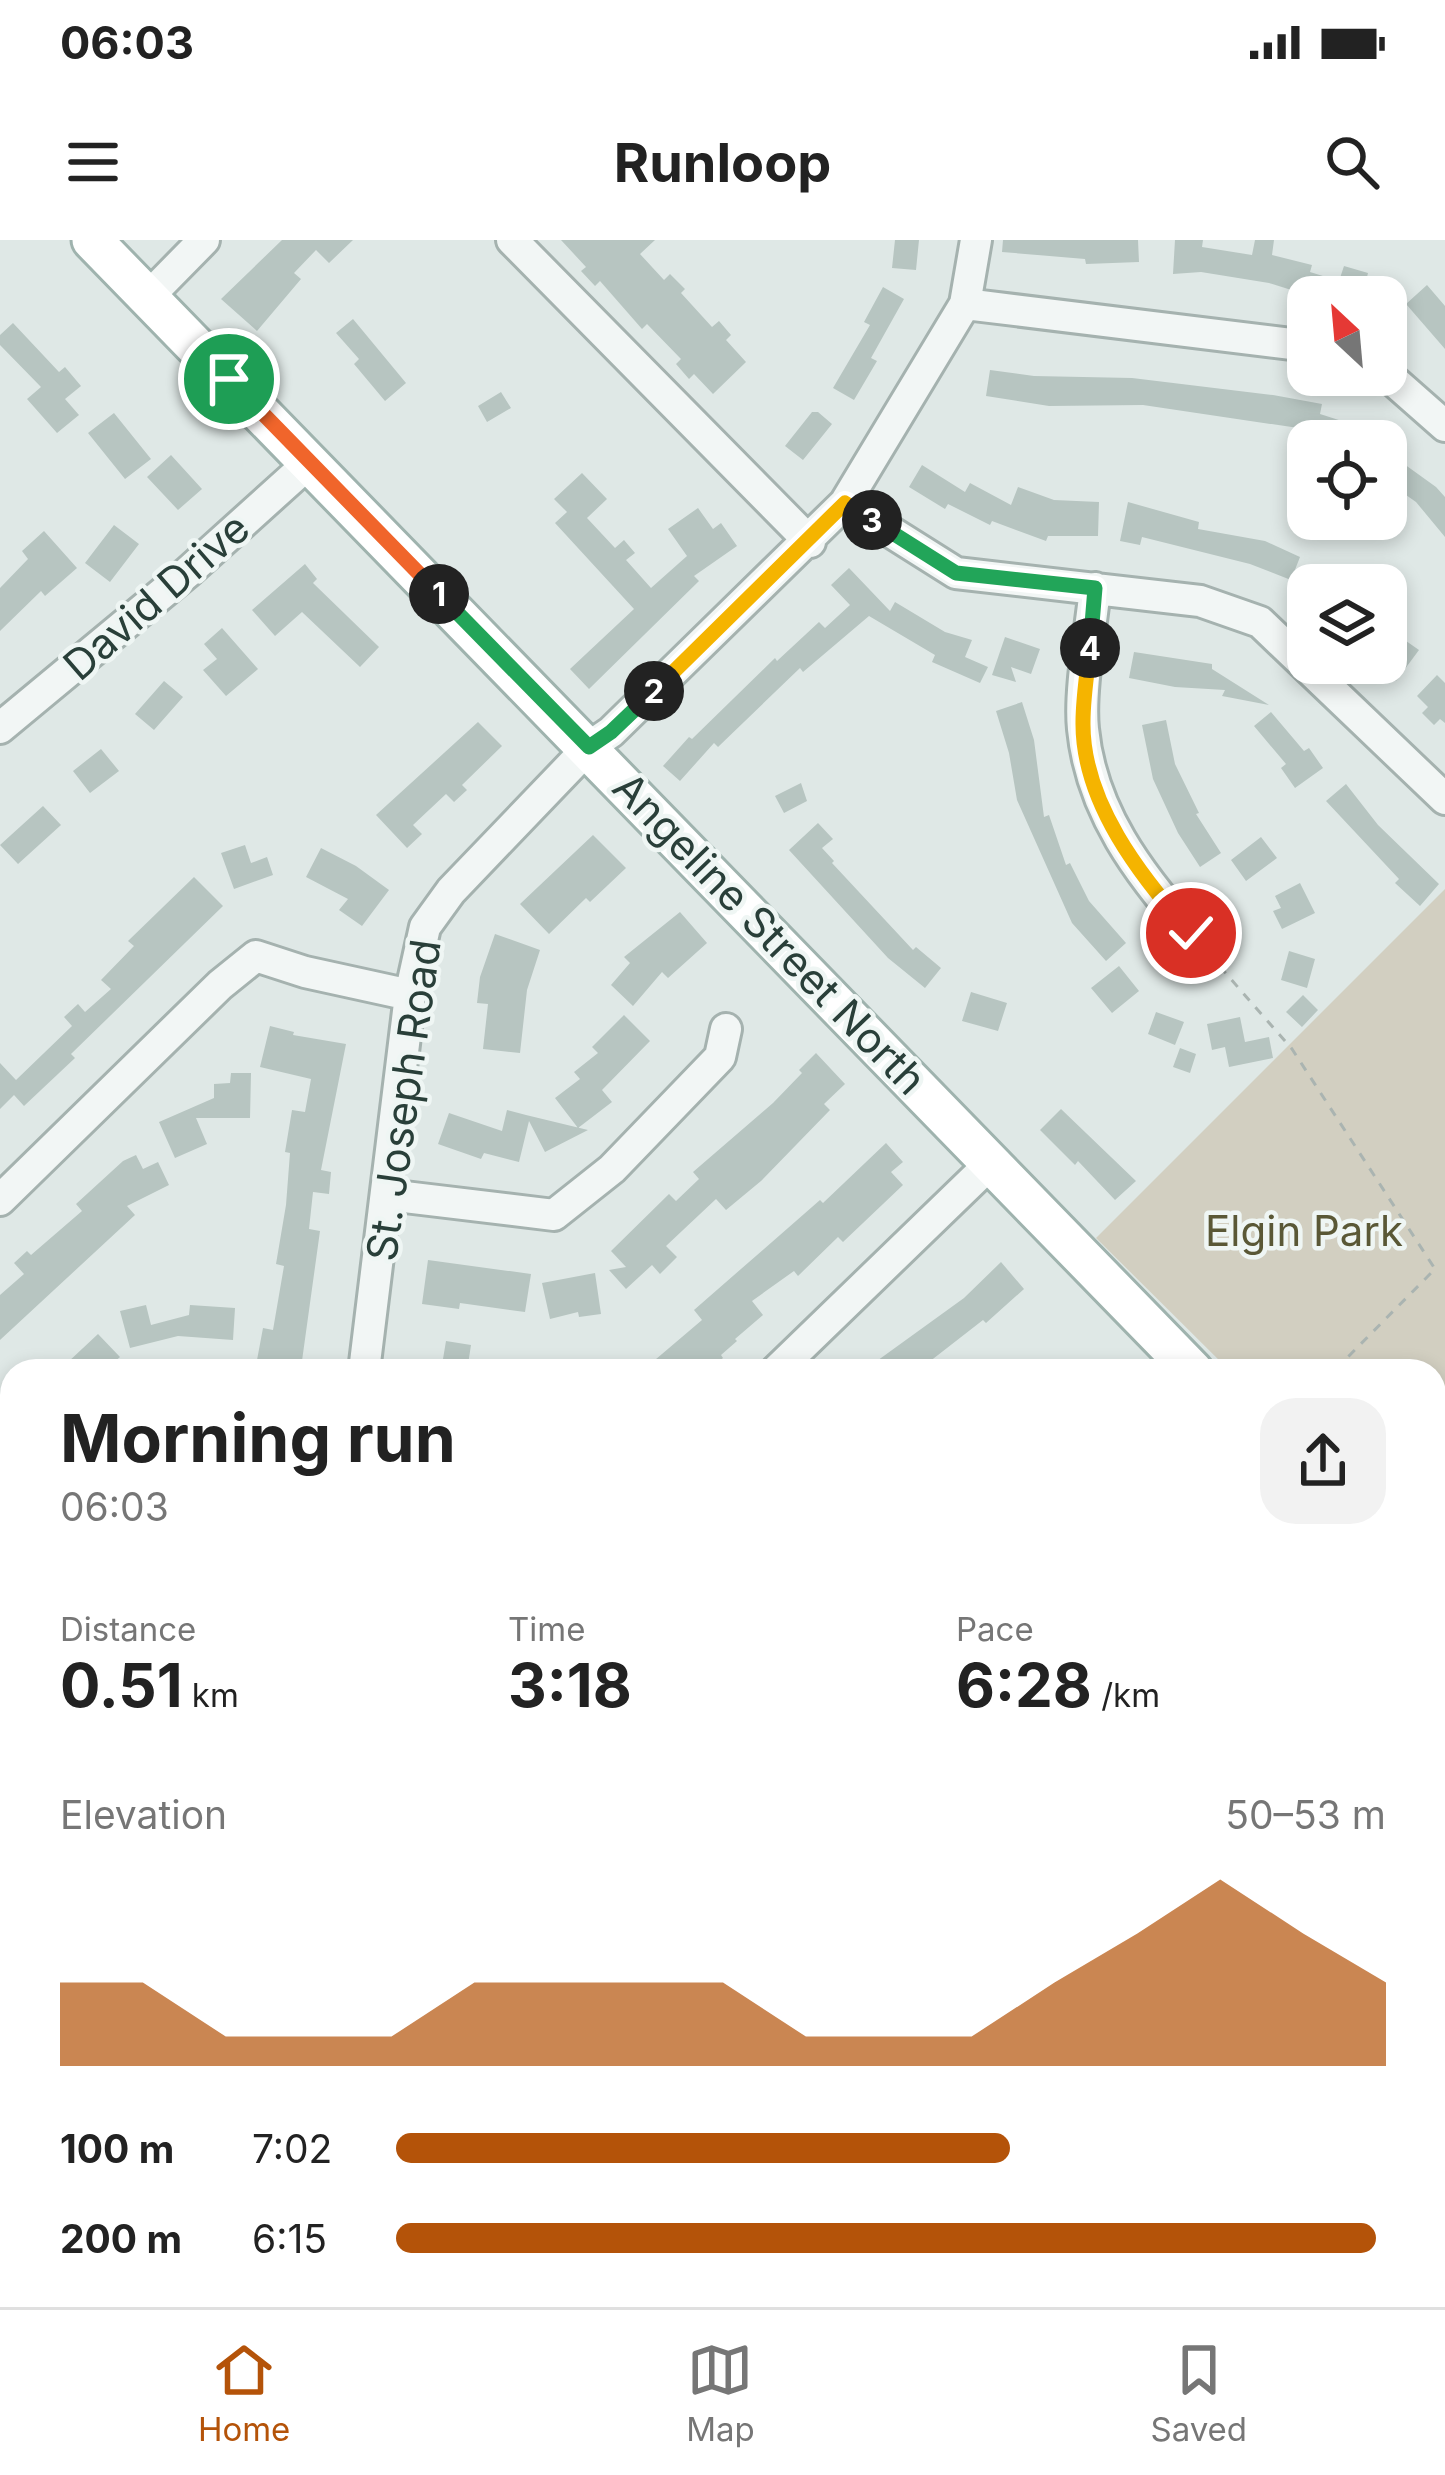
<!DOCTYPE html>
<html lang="en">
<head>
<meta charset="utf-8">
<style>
  body { margin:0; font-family:Inter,sans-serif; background:#f2f2f2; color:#222; height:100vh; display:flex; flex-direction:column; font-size:45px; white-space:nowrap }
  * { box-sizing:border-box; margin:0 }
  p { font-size:39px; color:#767676 }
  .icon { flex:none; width:66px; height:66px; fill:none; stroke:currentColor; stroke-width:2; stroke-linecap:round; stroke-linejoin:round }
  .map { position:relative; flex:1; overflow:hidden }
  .drawer { position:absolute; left:0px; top:1119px; width:1446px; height:948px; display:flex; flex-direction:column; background:#fff; border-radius:36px 36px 0 0; box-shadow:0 6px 18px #0003 }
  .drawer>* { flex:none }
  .needle { width:78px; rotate:334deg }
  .buttons { position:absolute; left:1287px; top:36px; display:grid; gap:24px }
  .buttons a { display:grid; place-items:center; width:120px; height:120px; border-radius:24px; background:#fff; box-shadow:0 6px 18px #0003; font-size:60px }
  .pin { position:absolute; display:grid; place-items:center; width:102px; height:102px; color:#fff; margin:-51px; border:6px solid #fff; border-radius:50%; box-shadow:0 3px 12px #0007 }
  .km { position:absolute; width:60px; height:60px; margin:-30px; border-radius:50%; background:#222; color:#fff; font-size:33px; line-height:60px; text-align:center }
  .round { display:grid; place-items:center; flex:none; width:126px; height:126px; border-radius:36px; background:#f2f2f2 }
  .headline { display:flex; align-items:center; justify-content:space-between; height:204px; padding:0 60px }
  h1 { font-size:66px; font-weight:700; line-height:90px }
  .figures { display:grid; grid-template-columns:repeat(3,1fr); gap:18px; height:204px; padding:12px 60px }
  .figures div { display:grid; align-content:center }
  .figures b { font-size:60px; font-weight:700 }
  .figures small { font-size:33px; font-weight:400 }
  .figures p { font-size:33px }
  .chart { height:336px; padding:24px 60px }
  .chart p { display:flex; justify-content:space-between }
  .chart svg { width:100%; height:216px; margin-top:12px; fill:#b45309; opacity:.7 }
  ul { padding:0 60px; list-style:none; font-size:39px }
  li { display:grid; grid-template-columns:192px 144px 1fr; align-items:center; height:90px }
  li i { height:30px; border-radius:15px; background:#b45309 }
  .status { display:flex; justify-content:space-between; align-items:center; height:84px; padding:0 60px; background:#fff; direction:ltr }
  .status svg { height:33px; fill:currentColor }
  header { display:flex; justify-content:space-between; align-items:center; height:156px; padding:0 60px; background:#fff; font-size:54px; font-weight:700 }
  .dock { display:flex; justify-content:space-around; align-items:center; height:168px; border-top:3px solid #e0e0e0; background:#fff; font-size:33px; color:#767676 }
  .dock a { display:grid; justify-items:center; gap:6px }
  .dock .selected { color:#b45309 }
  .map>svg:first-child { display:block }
  .green { fill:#d2cfc1 }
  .building { fill:#b7c5c1 }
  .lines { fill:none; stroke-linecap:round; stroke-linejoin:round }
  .minor-casing { stroke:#a5b2af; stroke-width:36 }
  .major-casing { stroke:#9fb3ae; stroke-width:45 }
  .path { stroke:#aab4b1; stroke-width:3; stroke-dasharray:9 9; stroke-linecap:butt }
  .minor { stroke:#f2f6f5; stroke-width:30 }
  .major { stroke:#fff; stroke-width:39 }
  .split-1-casing { stroke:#fff; stroke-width:24 }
  .split-2-casing { stroke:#fff; stroke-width:24 }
  .split-3-casing { stroke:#fff; stroke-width:24 }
  .split-4-casing { stroke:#fff; stroke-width:24 }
  .split-5-casing { stroke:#fff; stroke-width:24 }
  .split-1 { stroke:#f0652b; stroke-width:15 }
  .split-2 { stroke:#22a559; stroke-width:15 }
  .split-3 { stroke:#f5b400; stroke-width:15 }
  .split-4 { stroke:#22a559; stroke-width:15 }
  .split-5 { stroke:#f5b400; stroke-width:15 }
  .labels { text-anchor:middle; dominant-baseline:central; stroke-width:9; stroke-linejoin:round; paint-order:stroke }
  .street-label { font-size:42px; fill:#293f39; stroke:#eff6f4 }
  .park-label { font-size:42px; fill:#5a5836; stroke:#eff6f4 }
</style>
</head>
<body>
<div class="status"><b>06:03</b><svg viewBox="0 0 49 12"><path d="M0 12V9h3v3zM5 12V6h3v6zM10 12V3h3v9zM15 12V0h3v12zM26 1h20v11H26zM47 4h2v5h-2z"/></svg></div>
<header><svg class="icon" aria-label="menu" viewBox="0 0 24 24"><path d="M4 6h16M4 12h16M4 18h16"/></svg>Runloop<svg class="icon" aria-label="search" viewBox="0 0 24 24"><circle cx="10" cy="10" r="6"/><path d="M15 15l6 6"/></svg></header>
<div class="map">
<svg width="1445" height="2067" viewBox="0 0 1445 2067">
  <rect width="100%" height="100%" fill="#dfe8e6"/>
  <!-- green -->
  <path class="green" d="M 1445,649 L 1445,1345 L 1434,1334 L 1434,1131 L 1230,1131 L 1096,998 Z"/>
  <!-- building -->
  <path class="building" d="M 282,0 L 353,0 L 329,23 L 316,10 L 294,33 L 301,39 L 257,91 L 221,59 Z
    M 561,0 L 655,0 L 640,14 L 664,40 L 670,34 L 685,49 L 681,53 L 712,87 L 719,81 L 731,95 L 726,100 L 746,122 L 713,154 L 694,134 L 689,139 L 676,124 L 681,119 L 647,84 L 642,89 L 600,41 L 595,46 L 581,31 L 586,27 Z
    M 895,0 L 919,0 L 916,30 L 892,28 Z
    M 1003,0 L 1138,0 L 1139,22 L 1086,24 L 1085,19 L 1002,12 Z
    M 1175,0 L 1203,0 L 1202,7 L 1252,15 L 1255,0 L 1274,0 L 1272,15 L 1312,25 L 1310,32 L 1339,41 L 1344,26 L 1368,33 L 1362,57 L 1335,57 L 1306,47 L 1304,54 L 1269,43 L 1201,32 L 1173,34 Z
    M 1427,45 L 1445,66 L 1445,109 L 1406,64 Z
    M 883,47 L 904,59 L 871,118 L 877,121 L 854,160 L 833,148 L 870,85 L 864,82 Z
    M 353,79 L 406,143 L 385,161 L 354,124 L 359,119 L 336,93 Z
    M 13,83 L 59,132 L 65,127 L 81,146 L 65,159 L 79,175 L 57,193 L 27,159 L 41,147 L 0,105 L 0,95 Z
    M 990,130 L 1034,136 L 1132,138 L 1273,155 L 1322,164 L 1320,174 L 1395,198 L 1394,201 L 1322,201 L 1325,192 L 1143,165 L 1049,166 L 986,156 Z
    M 501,152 L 511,168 L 487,182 L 478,166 Z
    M 812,172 L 818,172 L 832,184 L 803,220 L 785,206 Z
    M 114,173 L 151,219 L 125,239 L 88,193 Z
    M 1386,211 L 1436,247 L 1445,257 L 1445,297 L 1416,262 L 1386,241 Z
    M 171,215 L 202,249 L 178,270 L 147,237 Z
    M 922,225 L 965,252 L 970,243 L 1011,265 L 1018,247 L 1054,260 L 1099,262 L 1098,296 L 1048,296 L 1046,301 L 992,281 L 990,285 L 948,264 L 945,269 L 909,247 Z
    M 582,233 L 607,259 L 587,278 L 615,308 L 624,300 L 635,313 L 626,320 L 651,348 L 687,316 L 668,289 L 698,268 L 713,289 L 721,283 L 737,306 L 694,336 L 699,341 L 589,449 L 570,429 L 634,369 L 555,283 L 567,272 L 554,259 Z
    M 1128,262 L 1199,282 L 1198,289 L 1265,301 L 1300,317 L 1291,340 L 1250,324 L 1142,297 L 1140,305 L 1120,301 Z
    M 114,285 L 139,304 L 110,342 L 85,323 Z
    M 44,291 L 77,328 L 45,356 L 41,351 L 0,391 L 0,348 L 28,319 L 22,311 Z
    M 305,324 L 317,339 L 313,343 L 379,407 L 360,427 L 302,372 L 275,396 L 252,370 Z
    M 1330,324 L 1353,345 L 1310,345 Z
    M 849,328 L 890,371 L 895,362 L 945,392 L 972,400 L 965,417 L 988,427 L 980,443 L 932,422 L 935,415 L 869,376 L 803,432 L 800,428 L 718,507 L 714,503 L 680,541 L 663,526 L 689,497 L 692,499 L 775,418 L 777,421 L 819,382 L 825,388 L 850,365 L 831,345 Z
    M 1386,387 L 1419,410 L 1396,441 L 1377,427 L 1386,423 Z
    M 222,388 L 258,429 L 226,456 L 203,430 L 217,419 L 204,404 Z
    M 1005,397 L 1040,409 L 1031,434 L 1011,427 L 1016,442 L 992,435 Z
    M 1134,412 L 1212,424 L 1212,429 L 1269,465 L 1222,456 L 1225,450 L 1175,447 L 1129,438 Z
    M 1437,435 L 1445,443 L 1445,483 L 1440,479 L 1434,485 L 1422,473 L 1428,467 L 1417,456 Z
    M 164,441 L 183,457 L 154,490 L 135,474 Z
    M 1022,462 L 1034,500 L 1044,577 L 1049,575 L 1066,625 L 1070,623 L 1089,661 L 1126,703 L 1106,721 L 1072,683 L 1017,560 L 1009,513 L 996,471 Z
    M 1271,472 L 1304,511 L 1309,508 L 1323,528 L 1295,548 L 1281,528 L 1286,524 L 1254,486 Z
    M 1166,480 L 1175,524 L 1199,573 L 1196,574 L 1221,613 L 1200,627 L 1178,593 L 1153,539 L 1142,485 Z
    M 478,482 L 502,506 L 462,545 L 467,550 L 454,562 L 446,554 L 413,585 L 422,594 L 407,608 L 376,575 Z
    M 101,509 L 119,531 L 90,553 L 73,531 Z
    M 801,543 L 807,561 L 784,573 L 775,556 Z
    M 1346,544 L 1378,585 L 1439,644 L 1420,666 L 1395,643 L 1399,639 L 1326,561 Z
    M 43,566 L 61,585 L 18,624 L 0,605 Z
    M 818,583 L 833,599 L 822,608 L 834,621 L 832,623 L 913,710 L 916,707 L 941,728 L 925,748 L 888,718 L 789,610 Z
    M 593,595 L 626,628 L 590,662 L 586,658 L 549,694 L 520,664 Z
    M 1261,597 L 1277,618 L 1246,641 L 1231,620 Z
    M 245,605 L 251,623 L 267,617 L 273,635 L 234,649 L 221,613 Z
    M 321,608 L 356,626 L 389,650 L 362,686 L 339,670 L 348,659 L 306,637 Z
    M 194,637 L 223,666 L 71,814 L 75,818 L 24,866 L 14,855 L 0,869 L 0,823 L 16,840 L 72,786 L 64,777 L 78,764 L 85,772 L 111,749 L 101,740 L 134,706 L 128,701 Z
    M 1300,643 L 1315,673 L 1282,689 L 1273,671 L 1281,668 L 1275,656 Z
    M 680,672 L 707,703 L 668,738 L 662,732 L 633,766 L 611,745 L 630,723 L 624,717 Z
    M 495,694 L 540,710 L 527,750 L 520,813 L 483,809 L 488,764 L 477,763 L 480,737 Z
    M 1289,711 L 1315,719 L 1307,748 L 1281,740 Z
    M 1119,726 L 1139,751 L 1112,773 L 1091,748 Z
    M 971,752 L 1007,763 L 998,791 L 962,781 Z
    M 1303,755 L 1318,770 L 1302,787 L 1286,772 Z
    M 1156,772 L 1184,782 L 1175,805 L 1148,794 Z
    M 624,775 L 650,801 L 602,850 L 612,862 L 578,888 L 555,858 L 580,839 L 574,832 L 598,813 L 592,807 Z
    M 1240,777 L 1245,802 L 1269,797 L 1273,818 L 1229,827 L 1225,807 L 1212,810 L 1207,784 Z
    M 270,786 L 294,792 L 293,795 L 346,804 L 321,930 L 331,932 L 329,954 L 313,952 L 309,989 L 320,991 L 301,1128 L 257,1120 L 263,1088 L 273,1090 L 284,1026 L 276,1024 L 286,965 L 290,913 L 285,912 L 292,870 L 305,872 L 311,839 L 260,827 Z
    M 1180,808 L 1196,814 L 1190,833 L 1173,827 Z
    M 816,813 L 845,844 L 824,864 L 830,870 L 761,941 L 726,970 L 716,959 L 666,1006 L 677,1017 L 660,1034 L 652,1025 L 626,1049 L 609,1030 L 626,1027 L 611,1011 L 669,954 L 676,961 L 699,939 L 693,932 L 773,863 L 802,833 L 799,830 Z
    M 231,833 L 251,833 L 250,878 L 196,878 L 207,904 L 175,918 L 159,882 L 214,858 L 214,844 L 230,843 Z
    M 1061,869 L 1136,941 L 1115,960 L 1078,921 L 1075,925 L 1040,890 Z
    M 507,870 L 526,875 L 588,890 L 545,912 L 529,881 L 519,922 L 484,913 L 481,919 L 438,904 L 449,873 L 502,891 Z
    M 886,903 L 903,922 L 891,932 L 903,945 L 843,1002 L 838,997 L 798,1036 L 794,1031 L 752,1061 L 763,1075 L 735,1099 L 737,1101 L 721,1115 L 723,1118 L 707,1131 L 642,1131 L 702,1080 L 694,1070 L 820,960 L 823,963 Z
    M 136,915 L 143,929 L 158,922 L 169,945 L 127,966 L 135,975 L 0,1100 L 0,1055 L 24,1034 L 14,1023 L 27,1011 L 31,1015 L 82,971 L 76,964 L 123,921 Z
    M 428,1020 L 531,1034 L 525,1072 L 460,1063 L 459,1069 L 422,1064 Z
    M 1001,1022 L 1024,1049 L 986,1083 L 983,1080 L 929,1122 L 937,1131 L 863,1131 L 964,1058 Z
    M 595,1033 L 601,1074 L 579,1077 L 578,1072 L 550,1079 L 542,1043 Z
    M 146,1065 L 151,1085 L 189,1075 L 190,1065 L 235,1068 L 233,1100 L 178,1096 L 130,1108 L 120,1071 Z
    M 98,1094 L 120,1117 L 104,1131 L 74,1131 L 67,1123 Z
    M 446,1101 L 471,1105 L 467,1131 L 441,1131 Z"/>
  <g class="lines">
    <!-- minor casing -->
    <g class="minor-casing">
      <path id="minor" d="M 512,0 L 810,302
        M 148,57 L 204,0
        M 965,64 L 1308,106
        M 1386,134 L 1445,186
        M 845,263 L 956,333 L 1200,361 L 1260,382 L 1445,559
        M 1095,348 C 1091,389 1079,450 1083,489 C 1091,571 1139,634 1191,693
        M 0,488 L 188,332 L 310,222
        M 388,955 L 554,975 L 612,929 L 720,817 L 726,789
        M 0,960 L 220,745 L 256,716 L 305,732 L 410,755
        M 364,1131 L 410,755 L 425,687 L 451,651 L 589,507 L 611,492 L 845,263 L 965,64 L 976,0
        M 776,1131 L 993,921
        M 0,1427 L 12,1439
        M 614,2055 L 627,2067
        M 1030,2055 L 1042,2067"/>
    </g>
    <!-- major casing -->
    <g class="major-casing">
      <path id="major" d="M 92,0 L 1193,1131
        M 1434,1373 L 1445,1384"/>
    </g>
    <!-- path -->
    <path class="path" d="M 1208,713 L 1292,809 L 1435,1029 L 1334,1131
      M 1288,2055 L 1289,2067"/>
    <!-- minor -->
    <use href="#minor" class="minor"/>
    <!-- major -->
    <use href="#major" class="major"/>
  </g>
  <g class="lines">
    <!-- split-1 casing -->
    <g class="split-1-casing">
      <path id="split-1" d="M 229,139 L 439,354"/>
    </g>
    <!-- split-2 casing -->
    <g class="split-2-casing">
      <path id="split-2" d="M 439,354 L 589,507 L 611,492 L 654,451"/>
    </g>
    <!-- split-3 casing -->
    <g class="split-3-casing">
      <path id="split-3" d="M 654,451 L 845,263 L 872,280"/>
    </g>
    <!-- split-4 casing -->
    <g class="split-4-casing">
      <path id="split-4" d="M 872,280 L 956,333 L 1095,348 L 1090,408"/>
    </g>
    <!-- split-5 casing -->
    <g class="split-5-casing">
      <path id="split-5" d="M 1090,408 C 1087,433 1083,458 1083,482 C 1082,562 1141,637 1191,693"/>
    </g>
    <!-- split-1 -->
    <use href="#split-1" class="split-1"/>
    <!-- split-2 -->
    <use href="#split-2" class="split-2"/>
    <!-- split-3 -->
    <use href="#split-3" class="split-3"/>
    <!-- split-4 -->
    <use href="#split-4" class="split-4"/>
    <!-- split-5 -->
    <use href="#split-5" class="split-5"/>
  </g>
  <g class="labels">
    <!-- street labels -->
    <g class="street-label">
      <text transform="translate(156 356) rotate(-41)">David Drive</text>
      <text transform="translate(770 693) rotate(46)">Angeline Street North</text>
      <text transform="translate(403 860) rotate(-82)">St. Joseph Road</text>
    </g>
    <!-- park labels -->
    <g class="park-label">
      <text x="1304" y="990">Elgin Park</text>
    </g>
  </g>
</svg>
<div class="buttons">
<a><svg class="needle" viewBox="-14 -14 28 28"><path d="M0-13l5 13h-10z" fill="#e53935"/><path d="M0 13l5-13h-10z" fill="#767676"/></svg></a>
<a><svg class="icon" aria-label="locate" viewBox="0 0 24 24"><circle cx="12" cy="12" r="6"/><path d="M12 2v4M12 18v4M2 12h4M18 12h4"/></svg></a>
<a><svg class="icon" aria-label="layers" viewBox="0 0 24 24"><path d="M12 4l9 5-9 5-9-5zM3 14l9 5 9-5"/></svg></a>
</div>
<div class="pin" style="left:229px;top:139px;background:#1e9e55"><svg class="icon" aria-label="arrive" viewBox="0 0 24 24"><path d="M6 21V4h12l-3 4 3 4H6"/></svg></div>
<div class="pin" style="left:1191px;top:693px;background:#d93025"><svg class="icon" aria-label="check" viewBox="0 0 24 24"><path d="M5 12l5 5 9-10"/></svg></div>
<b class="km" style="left:439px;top:354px">1</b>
<b class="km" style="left:654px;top:451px">2</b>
<b class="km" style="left:872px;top:280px">3</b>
<b class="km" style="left:1090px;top:408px">4</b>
<section class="drawer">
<div class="headline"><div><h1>Morning run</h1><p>06:03</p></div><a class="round"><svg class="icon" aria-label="share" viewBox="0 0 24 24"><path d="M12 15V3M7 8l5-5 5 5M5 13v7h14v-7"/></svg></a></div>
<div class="figures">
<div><p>Distance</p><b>0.51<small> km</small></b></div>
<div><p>Time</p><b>3:18</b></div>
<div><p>Pace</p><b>6:28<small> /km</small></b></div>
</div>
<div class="chart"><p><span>Elevation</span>50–53 m</p>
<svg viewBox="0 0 160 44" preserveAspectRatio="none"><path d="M0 44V27L10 27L20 38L30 38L40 38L50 27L60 27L70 27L80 27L90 38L100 38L110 38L120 27L130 17L140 6L150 17L160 27V44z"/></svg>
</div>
<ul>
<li><b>100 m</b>7:02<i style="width:62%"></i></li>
<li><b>200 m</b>6:15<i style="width:99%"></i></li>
</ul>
</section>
</div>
<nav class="dock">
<a class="selected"><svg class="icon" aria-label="home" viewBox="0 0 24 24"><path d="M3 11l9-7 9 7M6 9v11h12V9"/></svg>Home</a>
<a><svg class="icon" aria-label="map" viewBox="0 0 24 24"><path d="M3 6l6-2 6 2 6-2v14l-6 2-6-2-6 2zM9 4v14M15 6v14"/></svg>Map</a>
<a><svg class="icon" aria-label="saved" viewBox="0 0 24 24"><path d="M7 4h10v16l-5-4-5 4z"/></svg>Saved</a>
</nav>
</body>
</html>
